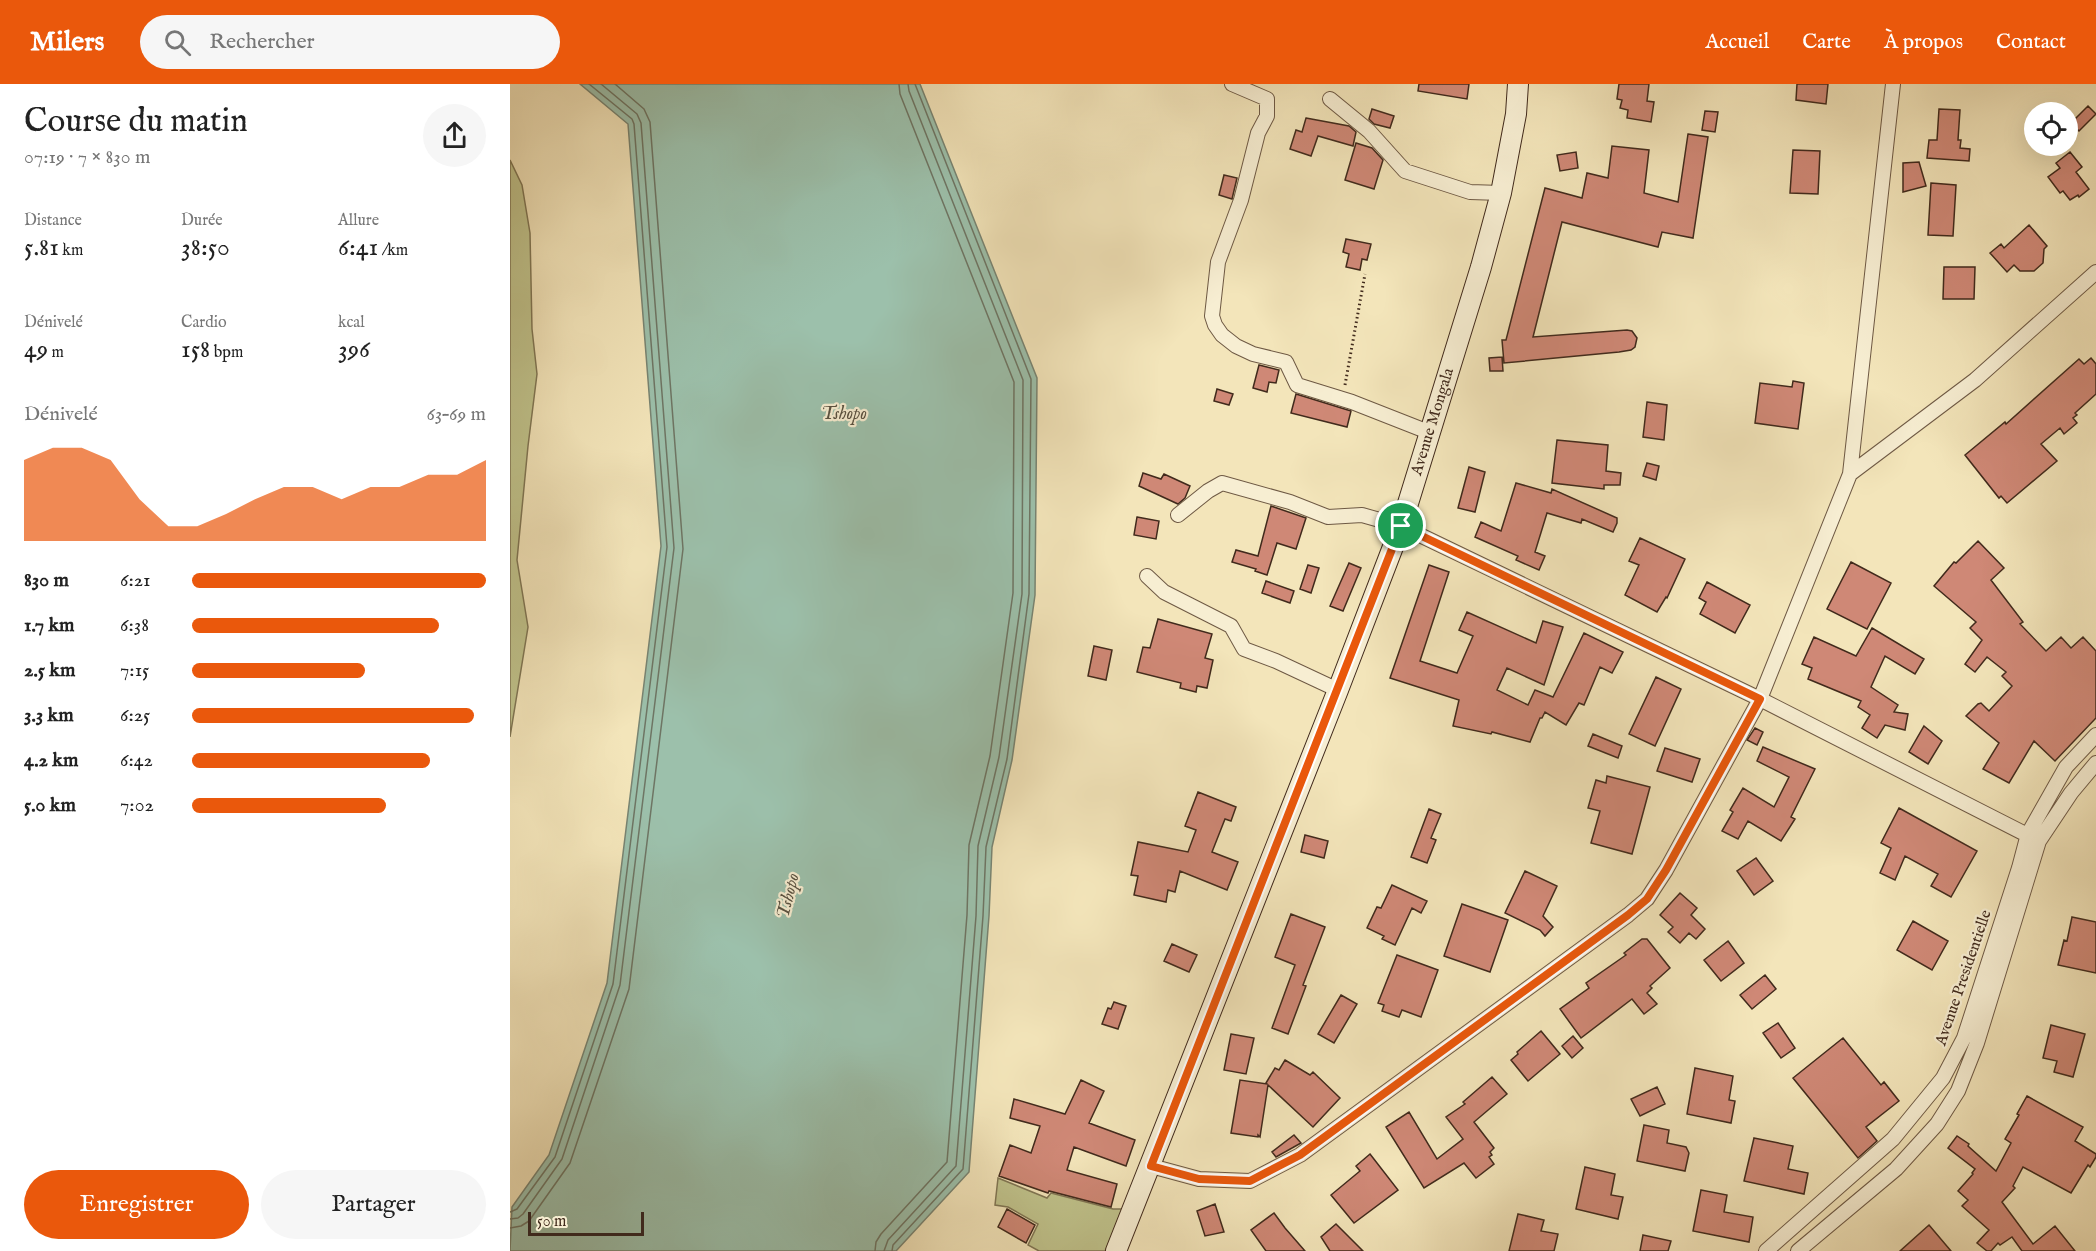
<!DOCTYPE html>
<html lang="fr">
<head>
<meta charset="utf-8">
<style>
  body { margin:0; font-family:"IM FELL English",serif; background:#f6f6f6; color:#222; height:100vh; display:flex; flex-direction:column; font-size:22px; white-space:nowrap }
  * { box-sizing:border-box; margin:0 }
  p { font-size:20px; color:#767676 }
  .icon { flex:none; width:33px; height:33px; fill:none; stroke:currentColor; stroke-width:2; stroke-linecap:round; stroke-linejoin:round }
  .map { position:relative; flex:1; overflow:hidden }
  .sheet { display:flex; flex-direction:column; background:#fff; width:510px }
  .sheet>* { flex:none }
  .buttons { position:absolute; left:1514px; top:18px; display:grid; gap:12px }
  .buttons a { display:grid; place-items:center; width:54px; height:54px; border-radius:50%; background:#fff; box-shadow:0 6px 24px #0002; font-size:30px }
  .scale { position:absolute; left:18px; bottom:15px; width:116px; box-sizing:border-box; padding-left:6px; border:3px solid #412a1c; border-top:0; font-size:16px; line-height:21px; white-space:nowrap; color:#412a1c; -webkit-text-stroke:4px #f7eed2; paint-order:stroke }
  .pin { position:absolute; display:grid; place-items:center; width:51px; height:51px; color:#fff; margin:-26px; border:3px solid #fff; border-radius:50%; box-shadow:0 2px 6px #0007 }
  .round { display:grid; place-items:center; flex:none; width:63px; height:63px; border-radius:32px; background:#f6f6f6 }
  .headline { display:flex; align-items:center; justify-content:space-between; height:102px; padding:0 24px }
  h1 { font-size:33px; font-weight:600; line-height:45px }
  .stats { display:grid; grid-template-columns:repeat(3,1fr); gap:9px; height:102px; padding:6px 24px }
  .stats div { display:grid; align-content:center }
  .stats b { font-size:26px; font-weight:600 }
  .stats small { font-size:16px; font-weight:400 }
  .stats p { font-size:16px }
  .chart { height:168px; padding:12px 24px }
  .chart p { display:flex; justify-content:space-between }
  .chart svg { width:100%; height:108px; margin-top:6px; fill:#ea580c; opacity:.7 }
  .cta { display:flex; gap:12px; margin-top:auto; padding:12px 24px }
  .cta a { flex:1; height:69px; border-radius:36px; background:#ea580c; color:#fff; font-size:24px; font-weight:600; line-height:69px; text-align:center }
  .cta a+a { background:#f6f6f6; color:#222 }
  ul { padding:0 24px; list-style:none; font-size:20px }
  li { display:grid; grid-template-columns:96px 72px 1fr; align-items:center; height:45px }
  li i { height:15px; border-radius:8px; background:#ea580c }
  header { display:flex; align-items:center; gap:36px; box-sizing:border-box; height:84px; padding:0 30px; background:#ea580c; color:#fff }
  header strong { font-size:28px }
  nav { display:flex; gap:33px; margin-inline-start:auto; font-size:21px }
  .search { width:420px; height:54px; background:#f6f6f6; display:flex; align-items:center; gap:15px; box-sizing:border-box; padding:0 21px; border-radius:33px; color:#767676; font-size:22px }
  main { display:flex; flex:1; min-height:0 }
  .map>svg:first-child { display:block }
  .green { fill:#c0c38c; stroke:#807654; stroke-width:1.5 }
  .water { fill:#9cc0ab; stroke:#788472; stroke-width:1.5 }
  .lines { fill:none; stroke-linecap:round; stroke-linejoin:round }
  .shore { stroke:#6e7564; stroke-width:1.5 }
  .building { fill:#cf8876; stroke:#412a1c; stroke-width:1.5 }
  .street-casing { stroke:#6e5944; stroke-width:16 }
  .secondary-casing { stroke:#412a1c; stroke-width:22 }
  .path { stroke:#412a1c; stroke-width:3; stroke-dasharray:1.5 3; stroke-linecap:butt }
  .street { stroke:#f7eed2; stroke-width:14 }
  .secondary { stroke:#f7eed2; stroke-width:20 }
  .route-casing { stroke:#fff; stroke-width:12 }
  .route { stroke:#ea580c; stroke-width:8 }
  .labels { text-anchor:middle; dominant-baseline:central; stroke-width:4.5; stroke-linejoin:round; paint-order:stroke }
  .street-label { font-size:16px; fill:#412a1c; stroke:#f7eed2 }
  .water-label { font-size:18px; font-style:italic; fill:#585040; stroke:#f7eed2 }
</style>
</head>
<body>
<header>
<strong>Milers</strong>
<div class="search"><svg class="icon" aria-label="search" viewBox="0 0 24 24"><circle cx="10" cy="10" r="6"/><path d="M15 15l6 6"/></svg>Rechercher</div>
<nav><a>Accueil</a><a>Carte</a><a>À propos</a><a>Contact</a></nav>
</header>
<main>
<section class="sheet">
<div class="headline"><div><h1>Course du matin</h1><p>07:19 · 7 × 830 m</p></div><a class="round"><svg class="icon" aria-label="share" viewBox="0 0 24 24"><path d="M12 15V3M7 8l5-5 5 5M5 13v7h14v-7"/></svg></a></div>
<div class="stats">
<div><p>Distance</p><b>5.81<small> km</small></b></div>
<div><p>Durée</p><b>38:50</b></div>
<div><p>Allure</p><b>6:41<small> /km</small></b></div>
</div>
<div class="stats">
<div><p>Dénivelé</p><b>49<small> m</small></b></div>
<div><p>Cardio</p><b>158<small> bpm</small></b></div>
<div><p>kcal</p><b>396</b></div>
</div>
<div class="chart"><p><span>Dénivelé</span>63–69 m</p>
<svg viewBox="0 0 160 44" preserveAspectRatio="none"><path d="M0 44V11L10 6L20 6L30 11L40 27L50 38L60 38L70 33L80 27L90 22L100 22L110 27L120 22L130 22L140 17L150 17L160 11V44z"/></svg>
</div>
<ul>
<li><b>830 m</b>6:21<i style="width:100%"></i></li>
<li><b>1.7 km</b>6:38<i style="width:84%"></i></li>
<li><b>2.5 km</b>7:15<i style="width:59%"></i></li>
<li><b>3.3 km</b>6:25<i style="width:96%"></i></li>
<li><b>4.2 km</b>6:42<i style="width:81%"></i></li>
<li><b>5.0 km</b>7:02<i style="width:66%"></i></li>
</ul>
<div class="cta"><a>Enregistrer</a><a>Partager</a></div>
</section>
<div class="map">
<svg width="1586" height="1167" viewBox="0 0 1586 1167">
  <rect width="100%" height="100%" fill="#f3e5ba"/>
  <filter id="stains"><feTurbulence type="fractalNoise" baseFrequency=".00333" numOctaves="4"/><feColorMatrix values="0 0 0 0 .2 0 0 0 0 .09 0 0 0 0 .02 0 0 0 .5 -.17"/></filter>
  <radialGradient id="worn" r=".72"><stop offset=".6" stop-color="#630" stop-opacity="0"/><stop offset="1" stop-color="#630" stop-opacity=".3"/></radialGradient>
  <!-- green -->
  <path class="green" d="M 0,76 L 12,101 L 20,149 L 22,245 L 27,290 L 18,362 L 7,476 L 18,543 L 0,653 Z
    M 488,1094 L 537,1114 L 541,1109 L 603,1125 L 615,1125 L 595,1167 L 529,1167 L 518,1161 L 528,1140 L 498,1123 L 485,1121 Z"/>
  <!-- water -->
  <path class="water" d="M 70,0 L 410,0 L 527,294 L 525,511 L 502,676 L 482,763 L 479,832 L 459,1088 L 386,1167 L 0,1167 L 2,1123 L 39,1071 L 97,899 L 151,462 L 118,40 Z"/>
  <g class="lines">
    <!-- shore -->
    <path class="shore" d="M 0,1128 L 7,1125 L 45,1073 L 103,900 L 157,463 L 124,40 L 122,35 L 79,0
      M 0,1135 L 8,1134 L 13,1130 L 52,1075 L 110,901 L 164,464 L 131,39 L 127,30 L 91,0
      M 0,1144 L 11,1142 L 19,1137 L 60,1079 L 119,905 L 173,465 L 140,38 L 134,25 L 105,0
      M 365,1167 L 366,1158 L 371,1150 L 437,1078 L 457,831 L 459,761 L 480,672 L 503,509 L 504,298 L 390,10 L 389,0
      M 374,1167 L 378,1156 L 446,1082 L 466,832 L 468,762 L 489,673 L 512,510 L 513,296 L 399,7 L 398,0
      M 382,1167 L 383,1161 L 453,1085 L 473,832 L 476,763 L 497,675 L 519,510 L 521,295 L 405,0"/>
  </g>
  <!-- building -->
  <path class="building" d="M 909,0 L 959,0 L 957,15 L 908,7 Z
    M 1109,0 L 1139,0 L 1137,17 L 1144,18 L 1141,38 L 1117,34 L 1118,26 L 1110,24 L 1112,16 L 1107,15 Z
    M 1287,0 L 1318,0 L 1316,20 L 1286,16 Z
    M 1578,22 L 1586,30 L 1569,47 L 1561,39 Z
    M 862,25 L 884,32 L 880,44 L 864,40 L 859,35 Z
    M 1429,25 L 1450,26 L 1448,56 L 1451,56 L 1450,64 L 1460,65 L 1459,77 L 1417,74 L 1419,56 L 1427,56 Z
    M 1195,27 L 1208,28 L 1205,48 L 1192,46 Z
    M 796,34 L 839,42 L 846,48 L 843,62 L 808,52 L 801,72 L 780,65 L 786,46 L 792,48 Z
    M 1178,50 L 1198,53 L 1183,154 L 1152,148 L 1148,163 L 1052,138 L 1023,253 L 1117,246 L 1122,247 L 1127,254 L 1125,263 L 1121,266 L 1109,268 L 994,279 L 992,256 L 996,256 L 1035,104 L 1072,114 L 1077,89 L 1098,94 L 1102,62 L 1139,66 L 1134,109 L 1168,118 Z
    M 846,59 L 862,64 L 873,76 L 864,105 L 835,96 Z
    M 1283,66 L 1310,67 L 1308,110 L 1280,109 Z
    M 1066,68 L 1068,84 L 1050,87 L 1047,71 Z
    M 1560,68 L 1572,83 L 1566,88 L 1579,105 L 1569,113 L 1568,111 L 1560,116 L 1553,107 L 1550,109 L 1538,93 L 1550,84 L 1546,79 Z
    M 1409,78 L 1416,102 L 1393,108 L 1393,79 Z
    M 714,91 L 727,94 L 722,115 L 709,111 Z
    M 1421,99 L 1446,101 L 1443,152 L 1418,151 Z
    M 1519,141 L 1537,162 L 1534,165 L 1533,179 L 1524,187 L 1510,187 L 1504,181 L 1497,188 L 1480,169 L 1491,160 L 1494,164 Z
    M 836,155 L 861,160 L 857,176 L 852,175 L 850,186 L 836,183 L 839,170 L 833,168 Z
    M 1434,183 L 1465,183 L 1464,215 L 1433,215 Z
    M 992,273 L 993,287 L 980,287 L 979,274 Z
    M 1581,274 L 1586,280 L 1586,310 L 1565,329 L 1567,331 L 1563,334 L 1567,339 L 1554,350 L 1550,344 L 1531,360 L 1547,377 L 1497,419 L 1491,412 L 1489,414 L 1455,371 L 1495,338 L 1496,340 L 1569,275 L 1574,280 Z
    M 749,281 L 769,286 L 766,299 L 759,298 L 757,308 L 743,304 Z
    M 1283,297 L 1294,299 L 1288,345 L 1245,339 L 1250,299 L 1282,303 Z
    M 707,305 L 723,310 L 719,321 L 704,317 Z
    M 786,310 L 841,327 L 837,343 L 781,329 Z
    M 1137,318 L 1157,321 L 1154,356 L 1133,353 Z
    M 1047,356 L 1098,361 L 1096,387 L 1111,389 L 1110,401 L 1094,401 L 1094,405 L 1042,399 Z
    M 1137,379 L 1149,382 L 1146,396 L 1133,392 Z
    M 959,383 L 975,388 L 965,428 L 948,424 Z
    M 633,389 L 651,395 L 654,390 L 680,402 L 675,414 L 668,420 L 629,402 Z
    M 1006,399 L 1041,409 L 1042,405 L 1107,434 L 1107,439 L 1103,448 L 1072,435 L 1071,439 L 1037,429 L 1025,468 L 1035,472 L 1029,486 L 1006,476 L 1008,472 L 965,453 L 971,438 L 991,447 Z
    M 761,422 L 796,434 L 786,465 L 767,459 L 757,491 L 745,487 L 746,485 L 722,478 L 726,466 L 748,472 Z
    M 627,433 L 649,437 L 646,455 L 624,451 Z
    M 1130,454 L 1175,475 L 1157,514 L 1156,513 L 1147,528 L 1115,511 L 1129,481 L 1119,477 Z
    M 1468,457 L 1494,484 L 1481,496 L 1513,538 L 1510,540 L 1536,567 L 1551,553 L 1561,564 L 1573,553 L 1586,567 L 1586,634 L 1545,677 L 1524,657 L 1499,699 L 1473,685 L 1489,659 L 1456,632 L 1468,620 L 1471,619 L 1479,627 L 1502,602 L 1492,592 L 1496,588 L 1477,573 L 1465,588 L 1455,580 L 1472,556 L 1460,544 L 1466,538 L 1424,502 L 1444,478 L 1446,479 Z
    M 1341,478 L 1381,499 L 1357,545 L 1317,525 Z
    M 839,479 L 851,484 L 833,527 L 820,522 Z
    M 798,481 L 809,484 L 801,509 L 790,505 Z
    M 919,481 L 939,488 L 910,577 L 947,589 L 963,552 L 949,546 L 957,528 L 1026,559 L 1033,537 L 1053,543 L 1034,601 L 997,584 L 987,606 L 1018,621 L 1025,606 L 1043,613 L 1074,549 L 1113,568 L 1102,589 L 1090,583 L 1074,621 L 1069,619 L 1056,641 L 1035,628 L 1032,634 L 1030,634 L 1020,658 L 982,648 L 981,650 L 943,642 L 949,616 L 880,594 Z
    M 756,497 L 784,507 L 780,519 L 752,509 Z
    M 1197,498 L 1240,521 L 1225,549 L 1190,530 L 1196,518 L 1189,514 Z
    M 648,535 L 702,550 L 695,574 L 703,576 L 697,604 L 687,602 L 686,608 L 670,604 L 671,599 L 627,588 L 633,563 L 640,564 Z
    M 1362,544 L 1414,575 L 1405,590 L 1375,572 L 1361,603 L 1388,621 L 1384,628 L 1398,630 L 1395,646 L 1375,641 L 1367,654 L 1352,644 L 1360,631 L 1348,623 L 1351,617 L 1298,595 L 1302,584 L 1292,580 L 1304,553 L 1346,572 Z
    M 584,562 L 602,566 L 596,596 L 578,592 Z
    M 1146,593 L 1171,605 L 1145,662 L 1119,650 Z
    M 1414,642 L 1432,657 L 1418,680 L 1399,668 Z
    M 1245,644 L 1253,648 L 1247,661 L 1237,656 Z
    M 1083,650 L 1112,662 L 1108,674 L 1078,662 Z
    M 1253,663 L 1305,685 L 1281,733 L 1285,735 L 1271,757 L 1238,737 L 1228,755 L 1212,747 L 1223,728 L 1220,726 L 1233,704 L 1264,723 L 1279,693 L 1247,677 Z
    M 1155,664 L 1190,675 L 1182,698 L 1147,687 Z
    M 1097,692 L 1140,703 L 1122,770 L 1081,759 L 1090,727 L 1078,724 L 1086,696 L 1096,699 Z
    M 688,708 L 726,723 L 721,737 L 715,735 L 702,768 L 728,778 L 717,806 L 670,787 L 665,808 L 658,806 L 656,818 L 624,811 L 628,792 L 621,791 L 628,758 L 678,768 L 686,746 L 675,742 Z
    M 1389,724 L 1467,767 L 1441,813 L 1421,802 L 1428,790 L 1395,772 L 1385,796 L 1370,789 L 1381,764 L 1371,759 Z
    M 919,725 L 931,730 L 921,754 L 926,756 L 917,779 L 901,773 Z
    M 795,751 L 818,757 L 814,774 L 791,768 Z
    M 1246,774 L 1263,797 L 1244,811 L 1227,787 Z
    M 1015,787 L 1047,802 L 1033,832 L 1043,843 L 1035,852 L 1030,846 L 995,829 Z
    M 882,801 L 917,817 L 911,829 L 902,824 L 885,861 L 872,855 L 874,852 L 857,844 L 867,823 L 871,824 Z
    M 1170,809 L 1187,824 L 1181,831 L 1195,845 L 1186,855 L 1179,849 L 1170,859 L 1158,848 L 1163,843 L 1150,831 Z
    M 952,820 L 998,836 L 980,888 L 934,872 Z
    M 781,830 L 815,843 L 793,901 L 796,902 L 778,950 L 762,944 L 785,881 L 765,873 Z
    M 1562,833 L 1586,838 L 1586,889 L 1548,881 L 1554,856 L 1557,857 Z
    M 1403,837 L 1438,857 L 1422,886 L 1387,866 Z
    M 1132,855 L 1137,855 L 1160,884 L 1140,902 L 1142,904 L 1137,909 L 1147,920 L 1134,930 L 1122,915 L 1071,954 L 1050,925 L 1079,904 L 1076,899 L 1116,871 L 1114,869 Z
    M 1218,857 L 1234,879 L 1211,897 L 1194,876 Z
    M 662,860 L 687,871 L 679,888 L 654,877 Z
    M 887,871 L 928,886 L 911,933 L 892,926 L 889,933 L 872,927 L 874,921 L 868,919 Z
    M 1255,891 L 1266,905 L 1242,925 L 1230,911 Z
    M 831,911 L 847,920 L 824,959 L 808,950 Z
    M 604,918 L 616,922 L 608,945 L 592,940 L 598,924 L 601,925 Z
    M 1268,939 L 1285,964 L 1271,974 L 1253,949 Z
    M 1541,941 L 1575,950 L 1563,993 L 1544,988 L 1547,977 L 1533,974 Z
    M 1031,947 L 1050,970 L 1018,997 L 1001,976 L 1008,970 L 1007,968 Z
    M 721,950 L 744,954 L 736,990 L 714,986 Z
    M 1063,952 L 1073,964 L 1062,974 L 1052,962 Z
    M 1333,954 L 1371,1001 L 1374,998 L 1389,1017 L 1356,1043 L 1367,1057 L 1348,1074 L 1283,994 Z
    M 775,976 L 800,991 L 803,988 L 830,1014 L 803,1043 L 758,1001 L 750,1053 L 748,1051 L 748,1053 L 721,1049 L 730,996 L 757,1000 L 756,999 L 765,984 L 769,986 Z
    M 1185,984 L 1223,992 L 1219,1016 L 1225,1017 L 1221,1039 L 1177,1030 Z
    M 982,993 L 997,1010 L 964,1038 L 984,1064 L 980,1068 L 982,1071 L 979,1073 L 984,1080 L 966,1094 L 954,1079 L 914,1104 L 876,1043 L 899,1028 L 927,1075 L 953,1055 L 936,1033 L 955,1020 L 953,1018 Z
    M 571,996 L 594,1007 L 579,1039 L 625,1056 L 616,1082 L 564,1063 L 557,1086 L 607,1100 L 601,1123 L 539,1107 L 538,1109 L 489,1092 L 500,1061 L 521,1069 L 530,1042 L 500,1034 L 504,1015 L 555,1030 Z
    M 1147,1003 L 1155,1020 L 1130,1032 L 1121,1015 Z
    M 1517,1012 L 1573,1043 L 1565,1057 L 1586,1070 L 1586,1073 L 1580,1083 L 1578,1081 L 1561,1109 L 1513,1083 L 1503,1102 L 1505,1104 L 1492,1118 L 1523,1160 L 1545,1142 L 1565,1167 L 1512,1167 L 1502,1153 L 1490,1161 L 1488,1159 L 1481,1167 L 1477,1167 L 1467,1159 L 1479,1146 L 1452,1122 L 1458,1116 L 1448,1107 L 1463,1090 L 1462,1089 L 1465,1085 L 1438,1064 L 1447,1052 L 1459,1060 L 1458,1062 L 1486,1087 L 1501,1059 L 1495,1055 L 1509,1031 L 1507,1030 Z
    M 1134,1041 L 1159,1046 L 1157,1059 L 1176,1063 L 1179,1069 L 1175,1087 L 1127,1077 Z
    M 784,1051 L 791,1059 L 766,1073 L 762,1068 Z
    M 1244,1054 L 1283,1062 L 1278,1085 L 1298,1089 L 1294,1110 L 1234,1097 Z
    M 860,1070 L 888,1106 L 844,1139 L 821,1111 L 850,1087 L 846,1082 Z
    M 1075,1083 L 1105,1090 L 1101,1111 L 1113,1113 L 1108,1135 L 1066,1125 Z
    M 1191,1106 L 1217,1111 L 1214,1128 L 1243,1133 L 1239,1158 L 1183,1147 Z
    M 705,1120 L 714,1148 L 695,1152 L 687,1127 Z
    M 497,1125 L 525,1141 L 516,1159 L 488,1143 Z
    M 764,1129 L 775,1144 L 795,1167 L 756,1167 L 741,1146 Z
    M 1008,1130 L 1034,1136 L 1031,1147 L 1048,1150 L 1044,1167 L 999,1167 Z
    M 826,1140 L 853,1167 L 820,1167 L 811,1153 Z
    M 1419,1141 L 1441,1167 L 1390,1167 Z
    M 1133,1151 L 1161,1157 L 1158,1167 L 1130,1167 Z"/>
  <g class="lines">
    <!-- street casing -->
    <g class="street-casing">
      <path id="street" d="M 722,0 L 757,15 L 757,32 L 748,49 L 731,116 L 708,178 L 702,232 L 705,241 L 712,251 L 726,262 L 743,270 L 776,278 L 787,301 L 842,318 L 921,349
        M 820,15 L 859,47 L 895,87 L 960,108 L 991,109
        M 1340,390 L 1465,296 L 1586,188
        M 668,431 L 698,407 L 712,399 L 780,418 L 818,433 L 852,431 L 891,442 L 1250,615 L 1529,757
        M 637,492 L 654,508 L 721,542 L 734,565 L 766,577 L 828,606
        M 641,1082 L 689,1095 L 740,1097 L 790,1071 L 1118,831 L 1137,815 L 1156,786 L 1250,615 L 1340,390 L 1383,0
        M 1256,1167 L 1383,1055 L 1433,994 L 1454,954 L 1509,784 L 1518,750 L 1556,683 L 1586,651
        M 1288,1167 L 1386,1085 L 1427,1040 L 1448,1007 L 1467,959 L 1529,757 L 1561,709 L 1586,679"/>
    </g>
    <!-- secondary casing -->
    <g class="secondary-casing">
      <g id="secondary">
        <path id="s1" d="M 606,1167 L 828,606 L 891,442 L 971,183 L 991,109 L 1006,30 L 1008,0"/>
      </g>
    </g>
    <!-- path -->
    <path class="path" d="M 835,301 L 855,190"/>
    <!-- street -->
    <use href="#street" class="street"/>
    <!-- secondary -->
    <use href="#secondary" class="secondary"/>
  </g>
  <g class="lines">
    <!-- route casing -->
    <g class="route-casing">
      <path id="route" d="M 891,442 L 1250,615 L 1156,786 L 1137,815 L 1118,831 L 790,1071 L 740,1097 L 689,1095 L 641,1082 Z"/>
    </g>
    <!-- route -->
    <use href="#route" class="route"/>
  </g>
  <g class="labels">
    <!-- street labels -->
    <g class="street-label">
      <text stroke="none"><textPath href="#s1" startOffset="888">Avenue Mongala</textPath></text>
      <text transform="translate(1454 894) rotate(-71)">Avenue Presidentielle</text>
    </g>
    <!-- water labels -->
    <g class="water-label">
      <text x="334" y="330">Tshopo</text>
      <text transform="translate(279 812) rotate(-76)">Tshopo</text>
    </g>
  </g>
  <rect width="100%" height="100%" filter="url(#stains)"/>
  <rect width="100%" height="100%" fill="url(#worn)"/>
</svg>
<div class="buttons">
<a><svg class="icon" aria-label="locate" viewBox="0 0 24 24"><circle cx="12" cy="12" r="6"/><path d="M12 2v4M12 18v4M2 12h4M18 12h4"/></svg></a>
</div>
<div class="scale">50 m</div>
<div class="pin" style="left:891px;top:442px;background:#1e9e55"><svg class="icon" aria-label="arrive" viewBox="0 0 24 24"><path d="M6 21V4h12l-3 4 3 4H6"/></svg></div>
</div>
</main>
</body>
</html>
